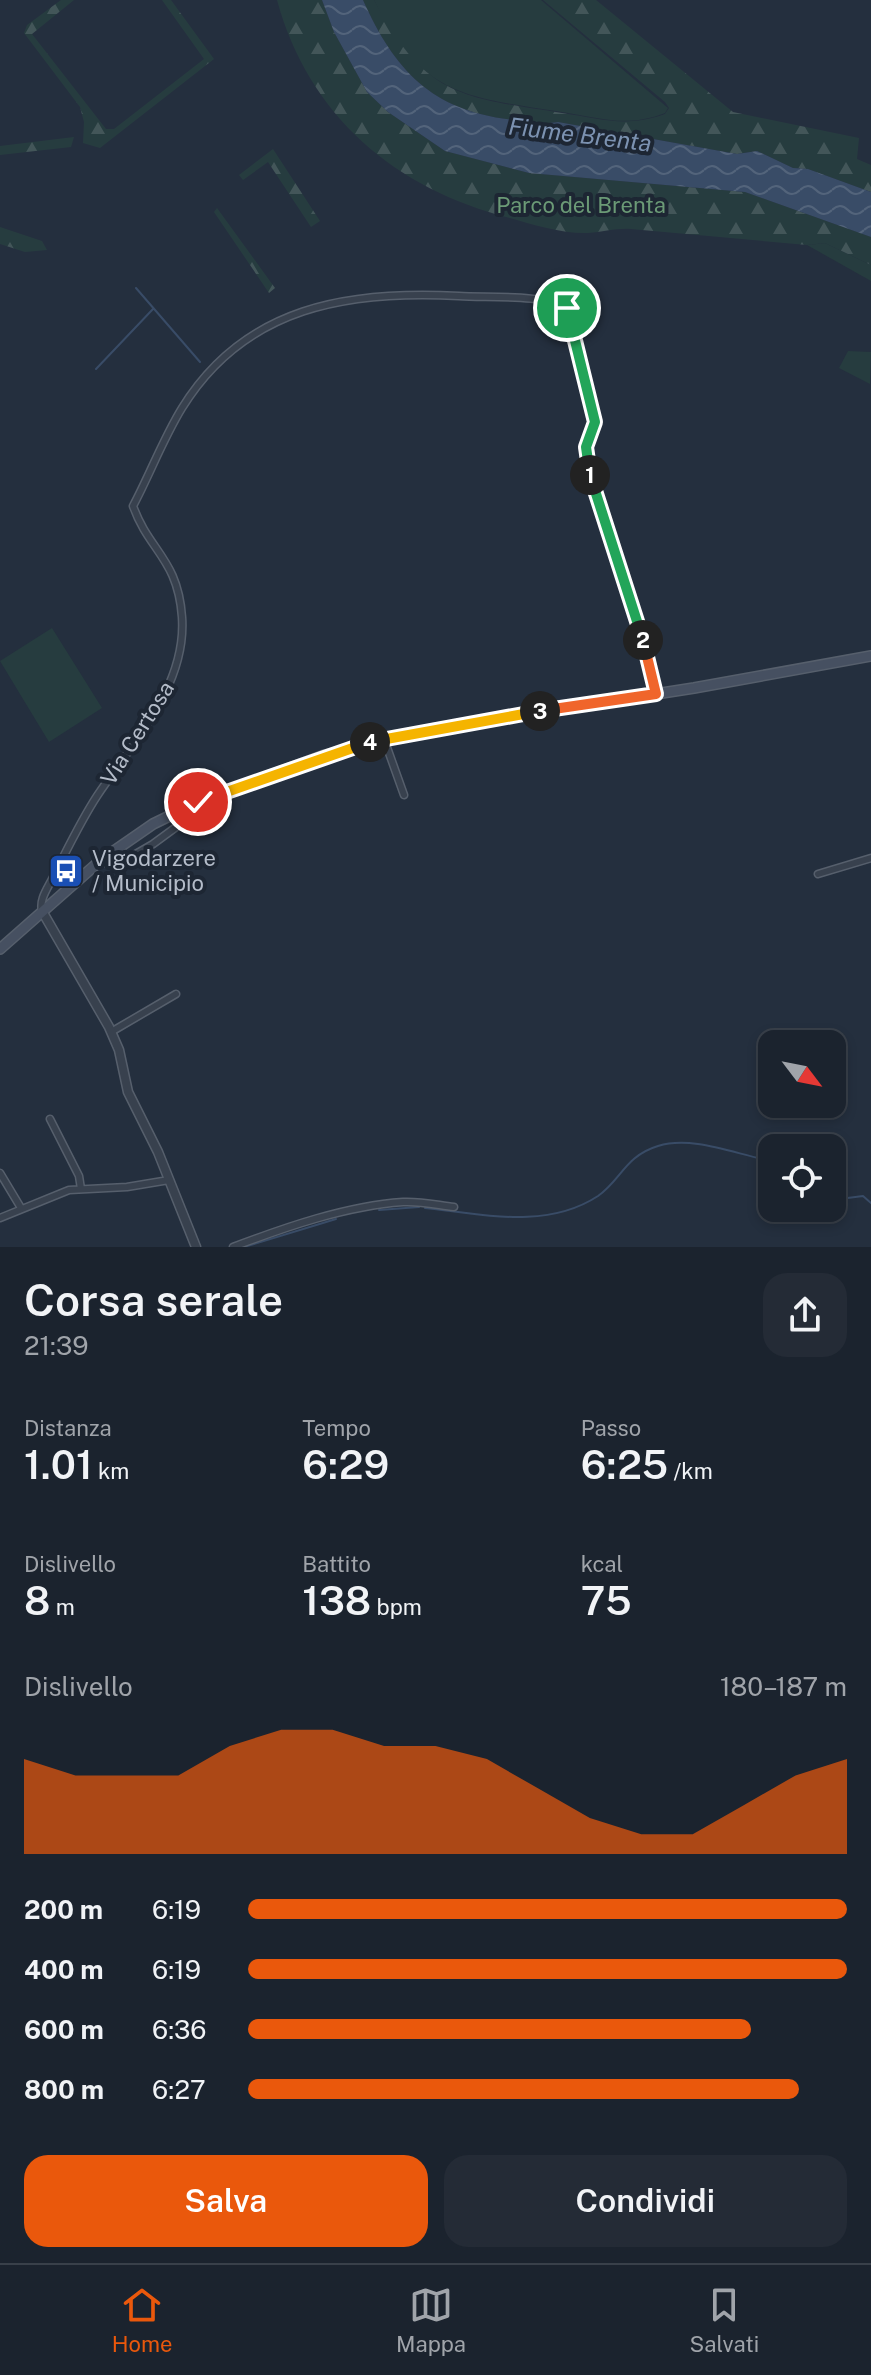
<!DOCTYPE html>
<html lang="it">
<head>
<meta charset="utf-8">
<style>
  body { margin:0; font-family:"Public Sans",sans-serif; background:#242b36; color:#f1f3f6; height:100vh; display:flex; flex-direction:column; font-size:30px; white-space:nowrap }
  * { box-sizing:border-box; margin:0 }
  p { font-size:26px; color:#a0a4aa }
  .icon { flex:none; width:44px; height:44px; fill:none; stroke:currentColor; stroke-width:2; stroke-linecap:round; stroke-linejoin:round }
  .map { position:relative; height:1247px; overflow:hidden }
  .side { display:flex; flex-direction:column; background:#1b232e; flex:1 }
  .side>* { flex:none }
  .needle { width:52px; rotate:122deg }
  .tools { position:absolute; left:758px; top:1030px; display:grid; gap:16px }
  .tools a { display:grid; place-items:center; width:88px; height:88px; border-radius:16px; background:#1b232e; box-shadow:0 4px 12px #0003,0 0 0 2px #39404a; font-size:40px }
  .pin { position:absolute; display:grid; place-items:center; width:68px; height:68px; color:#fff; margin:-34px; border:4px solid #fff; border-radius:50%; box-shadow:0 2px 8px #0007 }
  .km { position:absolute; width:40px; height:40px; margin:-20px; border-radius:50%; background:#222; color:#fff; font-size:22px; line-height:40px; text-align:center }
  .round { display:grid; place-items:center; flex:none; width:84px; height:84px; border-radius:24px; background:#242b36 }
  .head { display:flex; align-items:center; justify-content:space-between; height:136px; padding:0 24px }
  h1 { font-size:44px; font-weight:600; line-height:60px }
  .metrics { display:grid; grid-template-columns:repeat(3,1fr); gap:12px; height:136px; padding:8px 24px }
  .metrics div { display:grid; align-content:center }
  .metrics b { font-size:40px; font-weight:600 }
  .metrics small { font-size:22px; font-weight:400 }
  .metrics p { font-size:22px }
  .chart { height:224px; padding:16px 24px }
  .chart p { display:flex; justify-content:space-between }
  .chart svg { width:100%; height:144px; margin-top:8px; fill:#ea580c; opacity:.7 }
  .primary-button { display:flex; gap:16px; margin-top:auto; padding:16px 24px }
  .primary-button a { flex:1; height:92px; border-radius:24px; background:#ea580c; color:#fff; font-size:32px; font-weight:600; line-height:92px; text-align:center }
  .primary-button a+a { background:#242b36; color:#f1f3f6 }
  ul { padding:0 24px; list-style:none; font-size:26px }
  li { display:grid; grid-template-columns:128px 96px 1fr; align-items:center; height:60px }
  li i { height:20px; border-radius:10px; background:#ea580c }
  .dock { display:flex; justify-content:space-around; align-items:center; height:112px; border-top:2px solid #39404a; background:#1b232e; font-size:22px; color:#a0a4aa }
  .dock a { display:grid; justify-items:center; gap:4px }
  .dock .current { color:#ea580c }
  .map>svg:first-child { display:block }
  .green { fill:#263c3f }
  .forest { fill:url(#forest-firs) }
  .water { fill:url(#water-waves) }
  .lines { fill:none; stroke-linecap:round; stroke-linejoin:round }
  .stream { stroke:#394c67; stroke-width:2 }
  .minor-casing { stroke:#565f6c; stroke-width:9 }
  .tertiary-casing { stroke:#565f6c; stroke-width:11 }
  .secondary-casing { stroke:#565f6c; stroke-width:12 }
  .minor { stroke:#38414e; stroke-width:6 }
  .tertiary { stroke:#38414e; stroke-width:8 }
  .secondary { stroke:#465061; stroke-width:9 }
  .split-1-casing { stroke:#fff; stroke-width:16 }
  .split-2-casing { stroke:#fff; stroke-width:16 }
  .split-3-casing { stroke:#fff; stroke-width:16 }
  .split-4-casing { stroke:#fff; stroke-width:16 }
  .split-5-casing { stroke:#fff; stroke-width:16 }
  .split-1 { stroke:#22a559; stroke-width:10 }
  .split-2 { stroke:#22a559; stroke-width:10 }
  .split-3 { stroke:#f0652b; stroke-width:10 }
  .split-4 { stroke:#f5b400; stroke-width:10 }
  .split-5 { stroke:#f5b400; stroke-width:10 }
  .labels { text-anchor:middle; dominant-baseline:central; stroke-width:8; stroke-linejoin:round; paint-order:stroke }
  .park-label { font-size:22px; fill:#6b9a76; stroke:#1d2633 }
  .street-label { font-size:22px; fill:#b4bcc9; stroke:#1d2633 }
  .poi-label { font-size:22px; fill:#b4bcc9; stroke:#1d2633; text-anchor:start }
  .water-label { font-size:24px; font-style:italic; fill:#7c92b1; stroke:#1d2633 }
</style>
</head>
<body>
<div class="map">
<svg width="871" height="1247" viewBox="0 0 871 1247">
  <defs>
    <pattern id="forest-firs" width="22" height="20" patternUnits="userSpaceOnUse" patternTransform="scale(2)"><rect width="22" height="20" fill="#263c3f"/><path d="M5 1l3.5 6h-7zM16 11l3.5 6h-7z" fill="#435659"/></pattern>
    <pattern id="water-waves" width="16" height="10" patternUnits="userSpaceOnUse" patternTransform="scale(2)"><rect width="16" height="10" fill="#394c67"/><path d="M0 5q4-4 8 0t8 0" fill="none" stroke="#53647b"/></pattern>
  </defs>
  <rect width="100%" height="100%" fill="#242f3e"/>
  <!-- green -->
  <path class="green" d="M 374,0 L 541,0 L 668,108 L 665,113 C 627,128 601,118 562,112 C 467,97 421,97 374,0 Z
    M 825,243 L 871,265 L 871,281 L 807,245 Z
    M 848,351 L 871,352 L 870,384 L 839,368 Z
    M 52,628 L 102,708 L 49,742 L 0,661 Z"/>
  <!-- forest -->
  <path class="forest" d="M 61,0 L 74,0 L 32,34 L 106,129 L 114,129 L 204,59 L 162,0 L 171,0 L 214,59 L 100,148 L 83,143 L 84,122 L 80,107 L 24,33 L 27,25 Z
    M 277,0 L 322,0 L 334,32 L 367,92 L 388,112 L 445,151 L 529,173 L 745,192 L 871,237 L 871,265 L 825,243 L 807,245 L 631,229 C 616,228 603,232 588,233 C 564,234 534,225 510,218 C 396,189 309,117 277,0 Z
    M 363,0 L 374,0 C 426,98 462,97 562,113 C 602,119 626,128 665,114 L 669,108 L 665,102 L 543,0 L 596,0 L 733,112 L 859,138 L 857,159 L 871,165 L 871,192 L 808,169 L 793,168 L 757,151 L 737,154 L 558,122 C 542,125 530,121 515,120 C 434,112 395,72 363,0 Z
    M 74,137 L 71,147 L 0,155 L 0,146 Z
    M 273,149 L 320,221 L 311,227 L 268,162 L 243,180 L 239,175 Z
    M 217,208 L 275,288 L 269,293 L 214,212 Z
    M 0,227 L 42,241 L 47,250 L 25,252 L 0,244 Z"/>
  <!-- water -->
  <path class="water" d="M 322,0 L 363,0 C 395,72 434,112 515,120 C 530,121 542,125 558,122 L 737,154 L 757,151 L 793,168 L 808,169 L 871,192 L 871,237 L 745,192 L 529,173 L 445,151 L 388,112 L 367,92 L 334,32 Z"/>
  <g class="lines">
    <!-- stream -->
    <path class="stream" d="M 136,288 L 200,362
      M 96,369 L 153,309
      M 832,1200 L 863,1196 L 871,1203
      M 425,1208 C 482,1214 546,1230 598,1196 C 621,1180 625,1156 658,1146 C 693,1135 737,1155 772,1161
      M 379,1210 L 419,1207
      M 244,1247 L 336,1219"/>
    <!-- minor casing -->
    <g class="minor-casing">
      <path id="minor" d="M 384,739 L 404,795
        M 101,860 L 107,864 L 127,859 L 153,844 L 217,797
        M 55,874 L 63,874 L 75,883
        M 818,874 L 871,858
        M 42,911 C 39,899 48,888 53,877 C 67,850 80,822 97,796 C 132,743 187,686 182,617 C 178,559 149,551 133,506 C 150,474 163,439 182,408 C 245,306 349,290 459,296 C 487,298 545,294 567,308 L 595,422 L 585,459 L 614,543 L 656,694
        M 111,1032 L 176,994
        M 50,1119 L 79,1176 L 81,1189
        M 0,1173 L 21,1208
        M 0,1218 L 69,1190 L 127,1187 L 169,1180
        M 233,1247 C 286,1227 346,1206 403,1202 C 420,1201 437,1205 454,1207"/>
    </g>
    <!-- tertiary casing -->
    <g class="tertiary-casing">
      <path id="tertiary" d="M 42,911 L 109,1027 L 119,1050 L 128,1092 L 158,1152 L 196,1247"/>
    </g>
    <!-- secondary casing -->
    <g class="secondary-casing">
      <path id="secondary" d="M 0,949 L 101,860 L 153,824 L 198,802 L 325,755 L 432,729 L 694,688 L 871,656"/>
    </g>
    <!-- minor -->
    <use href="#minor" class="minor"/>
    <!-- tertiary -->
    <use href="#tertiary" class="tertiary"/>
    <!-- secondary -->
    <use href="#secondary" class="secondary"/>
  </g>
  <g class="lines">
    <!-- split-1 casing -->
    <g class="split-1-casing">
      <path id="split-1" d="M 567,308 L 595,422 L 586,447 L 590,475"/>
    </g>
    <!-- split-2 casing -->
    <g class="split-2-casing">
      <path id="split-2" d="M 590,475 L 643,640"/>
    </g>
    <!-- split-3 casing -->
    <g class="split-3-casing">
      <path id="split-3" d="M 540,711 L 656,694 L 643,640"/>
    </g>
    <!-- split-4 casing -->
    <g class="split-4-casing">
      <path id="split-4" d="M 370,742 L 540,711"/>
    </g>
    <!-- split-5 casing -->
    <g class="split-5-casing">
      <path id="split-5" d="M 198,802 L 370,742"/>
    </g>
    <!-- split-1 -->
    <use href="#split-1" class="split-1"/>
    <!-- split-2 -->
    <use href="#split-2" class="split-2"/>
    <!-- split-3 -->
    <use href="#split-3" class="split-3"/>
    <!-- split-4 -->
    <use href="#split-4" class="split-4"/>
    <!-- split-5 -->
    <use href="#split-5" class="split-5"/>
  </g>
  <!-- icons -->
  <defs>
    <g id="bus-square" transform="scale(1.8)"><rect x="-9" y="-9" width="18" height="18" rx="4" fill="#1a4fb4" stroke="#1d2633"/><path d="M-5-6H5V4H4V6H2V4H-2V6H-4V4H-5ZM-3.5-4V0h7V-4ZM-3.5 1.2v1.5H-2V1.2ZM2 1.2v1.5H3.5V1.2Z" fill="#fff"/></g>
  </defs>
  <g fill-rule="evenodd">
    <use href="#bus-square" x="66" y="871"/>
  </g>
  <g class="labels">
    <!-- park labels -->
    <g class="park-label">
      <text x="581" y="205">Parco del Brenta</text>
    </g>
    <!-- street labels -->
    <g class="street-label">
      <text transform="translate(137 733) rotate(-58)">Via Certosa</text>
    </g>
    <!-- poi labels -->
    <g class="poi-label">
      <text x="92" y="858">Vigodarzere<tspan x="92" dy="25">/ Municipio</tspan></text>
    </g>
    <!-- water labels -->
    <g class="water-label">
      <text transform="translate(580 134) rotate(7)">Fiume Brenta</text>
    </g>
  </g>
</svg>
<div class="tools">
<a><svg class="needle" viewBox="-14 -14 28 28"><path d="M0-13l5 13h-10z" fill="#e53935"/><path d="M0 13l5-13h-10z" fill="#a0a4aa"/></svg></a>
<a><svg class="icon" aria-label="locate" viewBox="0 0 24 24"><circle cx="12" cy="12" r="6"/><path d="M12 2v4M12 18v4M2 12h4M18 12h4"/></svg></a>
</div>
<div class="pin" style="left:567px;top:308px;background:#1e9e55"><svg class="icon" aria-label="arrive" viewBox="0 0 24 24"><path d="M6 21V4h12l-3 4 3 4H6"/></svg></div>
<div class="pin" style="left:198px;top:802px;background:#d93025"><svg class="icon" aria-label="check" viewBox="0 0 24 24"><path d="M5 12l5 5 9-10"/></svg></div>
<b class="km" style="left:590px;top:475px">1</b>
<b class="km" style="left:643px;top:640px">2</b>
<b class="km" style="left:540px;top:711px">3</b>
<b class="km" style="left:370px;top:742px">4</b>
</div>
<section class="side">
<div class="head"><div><h1>Corsa serale</h1><p>21:39</p></div><a class="round"><svg class="icon" aria-label="share" viewBox="0 0 24 24"><path d="M12 15V3M7 8l5-5 5 5M5 13v7h14v-7"/></svg></a></div>
<div class="metrics">
<div><p>Distanza</p><b>1.01<small> km</small></b></div>
<div><p>Tempo</p><b>6:29</b></div>
<div><p>Passo</p><b>6:25<small> /km</small></b></div>
</div>
<div class="metrics">
<div><p>Dislivello</p><b>8<small> m</small></b></div>
<div><p>Battito</p><b>138<small> bpm</small></b></div>
<div><p>kcal</p><b>75</b></div>
</div>
<div class="chart"><p><span>Dislivello</span>180–187 m</p>
<svg viewBox="0 0 160 44" preserveAspectRatio="none"><path d="M0 44V15L10 20L20 20L30 20L40 11L50 6L60 6L70 11L80 11L90 15L100 24L110 33L120 38L130 38L140 29L150 20L160 15V44z"/></svg>
</div>
<ul>
<li><b>200 m</b>6:19<i style="width:100%"></i></li>
<li><b>400 m</b>6:19<i style="width:100%"></i></li>
<li><b>600 m</b>6:36<i style="width:84%"></i></li>
<li><b>800 m</b>6:27<i style="width:92%"></i></li>
</ul>
<div class="primary-button"><a>Salva</a><a>Condividi</a></div>
</section>
<nav class="dock">
<a class="current"><svg class="icon" aria-label="home" viewBox="0 0 24 24"><path d="M3 11l9-7 9 7M6 9v11h12V9"/></svg>Home</a>
<a><svg class="icon" aria-label="map" viewBox="0 0 24 24"><path d="M3 6l6-2 6 2 6-2v14l-6 2-6-2-6 2zM9 4v14M15 6v14"/></svg>Mappa</a>
<a><svg class="icon" aria-label="saved" viewBox="0 0 24 24"><path d="M7 4h10v16l-5-4-5 4z"/></svg>Salvati</a>
</nav>
</body>
</html>
